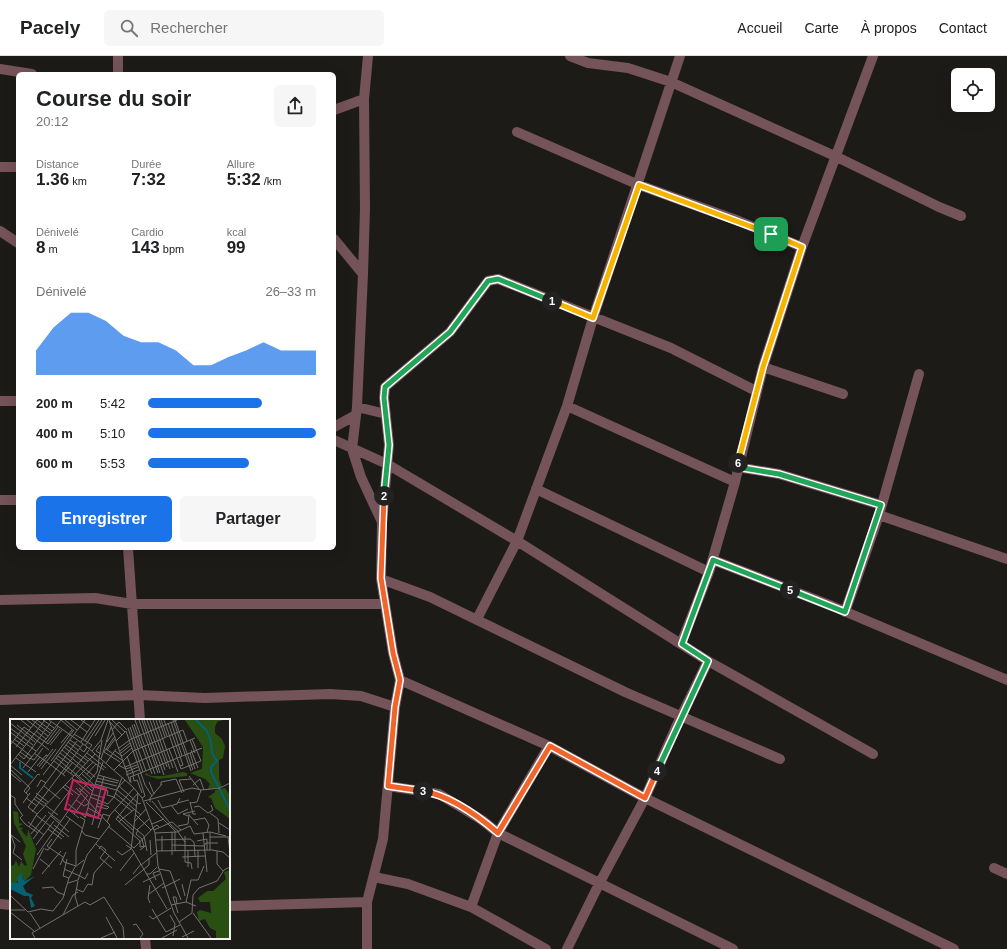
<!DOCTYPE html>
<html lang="fr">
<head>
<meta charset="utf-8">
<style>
  body { margin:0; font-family:Arial,sans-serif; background:#f6f6f6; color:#202124; height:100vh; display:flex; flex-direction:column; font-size:15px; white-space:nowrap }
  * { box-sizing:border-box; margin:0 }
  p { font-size:13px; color:#757577 }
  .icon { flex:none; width:22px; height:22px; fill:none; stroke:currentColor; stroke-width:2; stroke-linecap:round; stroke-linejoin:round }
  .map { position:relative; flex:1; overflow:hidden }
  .side { position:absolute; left:16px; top:16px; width:320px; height:478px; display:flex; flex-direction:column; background:#fff; border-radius:6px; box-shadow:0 4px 16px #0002 }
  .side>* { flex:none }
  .controls { position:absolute; left:951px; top:12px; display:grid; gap:8px }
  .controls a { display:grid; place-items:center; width:44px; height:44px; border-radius:6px; background:#fff; box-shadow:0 4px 16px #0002; font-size:20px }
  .pin { position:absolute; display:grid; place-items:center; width:34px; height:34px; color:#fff; margin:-17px; border-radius:8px; box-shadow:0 2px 6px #0006 }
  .km { position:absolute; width:20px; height:20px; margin:-10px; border-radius:50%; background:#222; color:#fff; font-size:11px; line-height:20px; text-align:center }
  .round { display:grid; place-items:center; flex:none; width:42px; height:42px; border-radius:6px; background:#f6f6f6 }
  .summary { display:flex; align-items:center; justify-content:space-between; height:68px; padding:0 20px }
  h1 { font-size:22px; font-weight:700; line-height:30px }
  .figures { display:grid; grid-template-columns:repeat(3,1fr); gap:6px; height:68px; padding:4px 20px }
  .figures div { display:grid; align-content:center }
  .figures b { font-size:17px; font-weight:700 }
  .figures small { font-size:11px; font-weight:400 }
  .figures p { font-size:11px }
  .chart { height:112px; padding:8px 20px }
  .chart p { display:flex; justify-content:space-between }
  .chart svg { width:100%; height:72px; margin-top:4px; fill:#1a73e8; opacity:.7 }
  .cta { display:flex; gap:8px; margin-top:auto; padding:8px 20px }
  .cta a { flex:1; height:46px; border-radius:6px; background:#1a73e8; color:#fff; font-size:16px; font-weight:700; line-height:46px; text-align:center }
  .cta a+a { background:#f6f6f6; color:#202124 }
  ul { padding:0 20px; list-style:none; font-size:13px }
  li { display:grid; grid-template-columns:64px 48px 1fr; align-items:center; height:30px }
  li i { height:10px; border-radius:5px; background:#1a73e8 }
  header { display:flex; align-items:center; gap:24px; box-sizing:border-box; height:56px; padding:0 20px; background:#fff; border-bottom:1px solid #e0e0e0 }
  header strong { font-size:19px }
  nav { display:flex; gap:22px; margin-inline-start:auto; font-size:14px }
  .search { width:280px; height:36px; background:#f6f6f6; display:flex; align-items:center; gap:10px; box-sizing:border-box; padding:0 14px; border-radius:6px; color:#757577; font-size:15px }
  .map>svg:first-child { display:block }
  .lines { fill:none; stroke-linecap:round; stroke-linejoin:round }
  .minor { stroke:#745359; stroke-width:10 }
  .split-1-casing { stroke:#fff; stroke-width:8 }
  .split-2-casing { stroke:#fff; stroke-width:8 }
  .split-3-casing { stroke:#fff; stroke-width:8 }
  .split-4-casing { stroke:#fff; stroke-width:8 }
  .split-5-casing { stroke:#fff; stroke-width:8 }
  .split-6-casing { stroke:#fff; stroke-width:8 }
  .split-7-casing { stroke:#fff; stroke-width:8 }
  .split-1 { stroke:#f5b400; stroke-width:5 }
  .split-2 { stroke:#22a559; stroke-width:5 }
  .split-3 { stroke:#f0652b; stroke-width:5 }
  .split-4 { stroke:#f0652b; stroke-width:5 }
  .split-5 { stroke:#22a559; stroke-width:5 }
  .split-6 { stroke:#22a559; stroke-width:5 }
  .split-7 { stroke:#f5b400; stroke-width:5 }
  .inset-river { fill:none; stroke:#056273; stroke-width:2 }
  .inset-road { fill:none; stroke:#73726f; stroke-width:1 }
  .view { fill:#c52363; fill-opacity:0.15; stroke:#c52363; stroke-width:2 }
  .inset-edge { fill:none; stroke:#f5f4f2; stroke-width:2 }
</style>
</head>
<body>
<header>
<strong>Pacely</strong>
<div class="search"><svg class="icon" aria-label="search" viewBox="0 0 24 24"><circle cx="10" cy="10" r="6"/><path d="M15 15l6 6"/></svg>Rechercher</div>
<nav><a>Accueil</a><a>Carte</a><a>À propos</a><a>Contact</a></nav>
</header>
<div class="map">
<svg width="1007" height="893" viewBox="0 0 1007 893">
  <rect width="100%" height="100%" fill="#1d1b18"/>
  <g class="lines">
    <!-- minor -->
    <path class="minor" d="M 118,0 L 118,18
      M 368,0 L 364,43 L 365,153 L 363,218 L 357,351 L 352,393 L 361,421 L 382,466
      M 570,0 L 588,7 L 628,12 L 671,26 L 837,101 L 939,151 L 961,160
      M 0,13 L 32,18
      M 334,54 L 364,43
      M 517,76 L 639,129 L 739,165 L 802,191
      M 0,111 L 18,111
      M 0,175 L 18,187
      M 334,183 L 363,218
      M 763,311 L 843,338
      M 0,345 L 18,345
      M 567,350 L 735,426
      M 357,351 L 386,358
      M 334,371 L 356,359
      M 334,384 L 387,408 L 517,485 L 708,605 L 873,698
      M 737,411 L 779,418 L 881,449
      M 536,433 L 709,516
      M 0,444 L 18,444
      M 879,459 L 1007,503
      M 128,492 L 140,664
      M 713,504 L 832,550 L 1007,624
      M 381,523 L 430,541 L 625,636 L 780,703
      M 0,544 L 95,542 L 132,548 L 385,548
      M 845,556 L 879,459 L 919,318
      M 477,563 L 517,485 L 567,350 L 593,262 L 680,0
      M 681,588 L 709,516 L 735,426 L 763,311 L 802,191 L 873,0
      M 400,624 L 549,690 L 645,742 L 954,893
      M 0,644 L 139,639 L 205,642 L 330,638 L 361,640 L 395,651
      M 388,730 L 439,738 L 482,764 L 498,777 L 733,893
      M 994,812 L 1007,818
      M 374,821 L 408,828 L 471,851 L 546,893
      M 0,848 L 11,849
      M 229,850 L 367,846
      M 471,851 L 498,777 L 549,690
      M 145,882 L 146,893
      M 367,893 L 367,846 L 383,783 L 395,651 L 400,624 L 393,597 L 381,523 L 382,466 L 389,389 L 384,342 L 385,331 L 450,276 L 488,225 L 498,223 L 671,292 L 756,335
      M 567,893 L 599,828 L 645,742 L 676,671 L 708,605"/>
  </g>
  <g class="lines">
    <!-- split-1 casing -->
    <g class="split-1-casing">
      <path id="split-1" d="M 552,245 L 593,262 L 639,129 L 771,178"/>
    </g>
    <!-- split-2 casing -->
    <g class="split-2-casing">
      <path id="split-2" d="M 384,440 L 389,389 L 384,342 L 385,331 L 450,276 L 488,225 L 498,223 L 552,245"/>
    </g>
    <!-- split-3 casing -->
    <g class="split-3-casing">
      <path id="split-3" d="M 384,440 L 381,522 L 393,597 L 400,624 L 395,651 L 388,730 L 423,735"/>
    </g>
    <!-- split-4 casing -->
    <g class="split-4-casing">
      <path id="split-4" d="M 423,735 C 451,740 477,759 498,777 L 550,690 L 645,742 L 657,715"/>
    </g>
    <!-- split-5 casing -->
    <g class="split-5-casing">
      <path id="split-5" d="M 657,715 L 708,605 L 682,588 L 713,504 L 790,534"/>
    </g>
    <!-- split-6 casing -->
    <g class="split-6-casing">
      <path id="split-6" d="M 738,407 L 737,411 L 779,418 L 881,449 L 845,556 L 790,534"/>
    </g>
    <!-- split-7 casing -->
    <g class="split-7-casing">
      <path id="split-7" d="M 738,407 L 763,311 L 802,191 L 771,178"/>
    </g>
    <!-- split-1 -->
    <use href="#split-1" class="split-1"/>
    <!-- split-2 -->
    <use href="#split-2" class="split-2"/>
    <!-- split-3 -->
    <use href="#split-3" class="split-3"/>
    <!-- split-4 -->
    <use href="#split-4" class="split-4"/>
    <!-- split-5 -->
    <use href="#split-5" class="split-5"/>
    <!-- split-6 -->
    <use href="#split-6" class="split-6"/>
    <!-- split-7 -->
    <use href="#split-7" class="split-7"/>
  </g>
  <!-- overview -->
  <g transform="translate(10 663)">
    <rect width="220" height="220" fill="#1d1b18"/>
    <path d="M 173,53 L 177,54 L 177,57 L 148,60 L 135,56 L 136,54 L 141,57 L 153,57 Z" fill="#2a4f13"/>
    <path d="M 175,1 L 213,1 L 207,3 L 205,8 L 205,14 L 212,20 L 215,27 L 213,39 L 209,41 L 209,60 L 212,68 L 198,70 L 200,65 L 195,60 L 180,54 L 192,50 L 193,28 ZM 215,69 L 220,76 L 220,100 L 205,89 L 201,79 L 198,78 L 205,73 L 205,71 ZM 3,92 L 8,93 L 9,104 L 13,105 L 8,108 L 13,109 L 11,111 L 17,118 L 18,110 L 26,130 L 21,156 L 15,162 L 12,159 L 13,153 L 6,165 L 0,163 L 0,147 L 4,146 L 6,141 L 9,148 L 11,142 L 15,147 L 17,146 L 13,135 L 16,127 L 4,104 ZM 220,151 L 220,219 L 206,219 L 206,212 L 200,209 L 195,200 L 189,202 L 187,193 L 190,191 L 201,194 L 200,183 L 190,183 L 188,179 L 197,172 L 203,172 L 216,160 L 214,153 Z" fill="#2a4f13"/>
    <path d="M 13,153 L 12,159 L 15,162 L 25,157 L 13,167 L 16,173 L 23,176 L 21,179 L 25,187 L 21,189 L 19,177 L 14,177 L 0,170 L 0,163 L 8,164 L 7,159 Z" fill="#056273"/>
    <path class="inset-river" d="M 186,1 L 197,12 L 201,23 L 202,34 L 207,42 L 201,48 L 201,53 L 220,91M 10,43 L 10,49 L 23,59"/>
    <path class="inset-road" d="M 11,1 L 21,9M 17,1 L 38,17M 22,1 L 40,14M 27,1 L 42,12M 33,1 L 44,9M 39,1 L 76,27 L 123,68 L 132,79 L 145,114 L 148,147 L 164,194 L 178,219M 51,1 L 64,12M 55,1 L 67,11M 61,1 L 77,13M 71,1 L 81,8M 99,1 L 120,63M 102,1 L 115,13M 125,1 L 145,55M 129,1 L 148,54M 132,1 L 150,54M 134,1 L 154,56M 137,1 L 155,51M 140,1 L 157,48M 143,1 L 160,50M 146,1 L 163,49M 149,1 L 155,18M 151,1 L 157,17M 154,1 L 171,50 L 191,42 L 182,20M 163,1 L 181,52M 165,1 L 183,51M 220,1 L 220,19M 100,3 L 112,16M 161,3 L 172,37M 0,4 L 25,23M 158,4 L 173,46 L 170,47M 124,5 L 142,55M 7,6 L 39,31M 122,6 L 130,28M 120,8 L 136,52M 0,9 L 23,26M 118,9 L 133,53M 102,11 L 109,3 L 117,11M 26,12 L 36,20M 116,12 L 135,66 L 142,77M 0,13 L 26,32M 64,15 L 82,26 L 79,30M 85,17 L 95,1M 4,20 L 14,27M 0,21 L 22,38M 60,21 L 70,28M 96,21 L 97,23 L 103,14M 180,21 L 185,34M 75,22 L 89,1M 106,22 L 116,12M 58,23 L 68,31M 71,23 L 85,1M 36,24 L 48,8M 51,24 L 62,11M 1,25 L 14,8 L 38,25 L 50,10M 40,26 L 52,11M 56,26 L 78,42M 90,26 L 86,32 L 91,35M 75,27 L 92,1M 6,28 L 27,1M 54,28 L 76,45M 69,29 L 74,33 L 77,28M 109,29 L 121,20 L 167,1M 96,30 L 112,41M 159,30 L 168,53M 52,31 L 85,58M 97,31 L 105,20M 181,31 L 188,49M 82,32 L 91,21 L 98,1M 105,32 L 112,37 L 122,29M 110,32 L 120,24M 10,33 L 20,40M 94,33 L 105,17M 94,33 L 110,43M 24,34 L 41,46M 50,34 L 71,50M 77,34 L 96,49M 111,34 L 121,26M 180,34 L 185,50M 8,35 L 14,40 L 41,3M 48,37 L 58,44M 75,37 L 94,51M 117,37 L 124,57M 6,39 L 26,53M 20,39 L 24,41 L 33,29M 46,39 L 83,69M 91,40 L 101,8M 41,42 L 63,12M 44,42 L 64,57M 127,43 L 185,19M 96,44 L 106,30M 0,46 L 35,1M 0,46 L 12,56M 41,46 L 55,57M 108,46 L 116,50 L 127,46M 27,47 L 36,36 L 38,37M 29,48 L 43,30M 115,48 L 127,43M 13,49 L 51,1M 0,50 L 20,69 L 16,74M 31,50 L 46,30M 71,50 L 82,60M 104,51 L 123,32 L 173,11 L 177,22M 18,53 L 30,38M 116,53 L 128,48M 0,54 L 11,63M 61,54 L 79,31M 53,55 L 63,43M 72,55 L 84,66M 77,55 L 86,45M 128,55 L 192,29M 33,56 L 75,1M 65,56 L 82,72M 88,56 L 109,62M 116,56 L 129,51M 69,57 L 83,43M 123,57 L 124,62 L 127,61 L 132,74M 179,57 L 189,70M 62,59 L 80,75M 87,59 L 108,64M 86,62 L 107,67M 139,63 L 144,75M 121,64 L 120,58 L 128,55 L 135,77 L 132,79M 85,65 L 106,71 L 115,61M 55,66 L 69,76M 151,66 L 151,63 L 166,60 L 172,74M 183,66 L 190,60 L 194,71M 34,67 L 50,80M 109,67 L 129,85 L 131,84M 27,68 L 31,61 L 36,64M 53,68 L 63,76M 84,68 L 98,72 L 97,76 L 104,78M 66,69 L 97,103M 69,69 L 78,77M 106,70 L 126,87M 70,73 L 87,53 L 92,21M 174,73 L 169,61 L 181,60M 26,74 L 38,83M 105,74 L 131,96M 128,74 L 106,100 L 130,122 L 130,128 L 136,127M 81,75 L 95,79M 0,76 L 5,79 L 5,85 L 13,97M 18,76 L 14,72 L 28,55 L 30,56M 26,78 L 36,85M 80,78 L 98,85 L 104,78 L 112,59M 104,78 L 122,92M 16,79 L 27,87M 24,80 L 34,87M 66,81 L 74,87 L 78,85 L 93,43M 148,81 L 152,89 L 167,85 L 170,79M 134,82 L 182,69 L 192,71 L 210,69 L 220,64M 142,82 L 160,104M 136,83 L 166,113M 140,83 L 140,79 L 152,65M 180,83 L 183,95 L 186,95M 13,84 L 20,74M 167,84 L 179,81M 180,84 L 187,83 L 191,71M 58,85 L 75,98M 35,86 L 48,96M 161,86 L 168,95 L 178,90M 86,87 L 97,90 L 99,88 L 88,84M 184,88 L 189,87 L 198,94 L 203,91 L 201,86M 78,89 L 91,96M 59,91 L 69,99M 105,91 L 113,99 L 125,90M 22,93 L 73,25M 38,93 L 51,103M 76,94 L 91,100M 200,94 L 208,100 L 209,114M 27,95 L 18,88 L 67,22M 64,95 L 77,77M 26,96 L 54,118M 126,96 L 141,111M 179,96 L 188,106M 12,97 L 10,99 L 15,105 L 28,114M 41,97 L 59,113M 56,97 L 72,109M 107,97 L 123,111M 178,97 L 173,95 L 185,92M 75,99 L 79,85M 184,101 L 195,99 L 199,106 L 197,113M 125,102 L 136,90M 18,103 L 34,116M 109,103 L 113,99 L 134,117 L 137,132M 209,104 L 220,111M 142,105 L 154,100M 160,105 L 169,113M 44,106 L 59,118M 82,106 L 94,57M 98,107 L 124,129 L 143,109 L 147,106 L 149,108M 168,107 L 178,105 L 179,95M 19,108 L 27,95 L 85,35M 88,109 L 93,95 L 100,97M 38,110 L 52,120M 127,111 L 139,100M 128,111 L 126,115 L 132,120 L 134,128 L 130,131M 144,111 L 162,103 L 171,111M 72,112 L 75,116 L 89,120M 162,113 L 162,136M 165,113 L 165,132M 168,113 L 175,123M 200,113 L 216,117M 145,114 L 167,113 L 180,107 L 184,115 L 200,113 L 200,124 L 196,124 L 194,127 L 162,126M 193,114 L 197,153M 0,115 L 10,123M 21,115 L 36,96M 1,116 L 5,127 L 3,134 L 12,141M 152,117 L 152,132M 175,117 L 175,143 L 181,144 L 182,150M 200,118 L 220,118M 218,118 L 220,133M 23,120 L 61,70M 42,120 L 37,127 L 53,138M 140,121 L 141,136M 146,121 L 180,120 L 184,123 L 185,137M 187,122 L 197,120 L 197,131M 86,125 L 105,142M 26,126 L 44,102M 116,126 L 122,130 L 157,190M 35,130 L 38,131 L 60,100M 89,130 L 91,127 L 96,131 L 90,139 L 102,149M 188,131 L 188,149M 200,131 L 200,124 L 208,124M 107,132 L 112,136 L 121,130 L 128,75M 146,132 L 202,131 L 213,133 L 220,139M 178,132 L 178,148M 207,132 L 207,145 L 213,152M 27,136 L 71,74M 172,138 L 195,137M 52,139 L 54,143 L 66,147M 30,140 L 40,148M 50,146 L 56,133M 66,146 L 66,131 L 75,101 L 70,98M 131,146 L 146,134M 23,150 L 34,129M 54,150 L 70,157M 149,150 L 160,152 L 171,181M 110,152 L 124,134M 32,155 L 51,132M 123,155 L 131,145M 136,155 L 140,155 L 147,148M 70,157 L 75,160 L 78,154M 59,159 L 65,148 L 74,141M 146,161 L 143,154 L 149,152M 68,162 L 65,177 L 68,187M 133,163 L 150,155M 58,164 L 68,161 L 77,136 L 100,106 L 97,103 L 100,96 L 124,69M 172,165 L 175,177M 115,166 L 139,146 L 139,139M 140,166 L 138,179 L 140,184M 32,169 L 43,168 L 47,173 L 55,176M 152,169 L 170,160M 66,170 L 73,173 L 78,165 L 82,166 L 84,154 L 99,137M 139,175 L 154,164M 0,176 L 18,193 L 31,190 L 43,192 L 53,179 L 59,159 L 53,157 L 57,140M 176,183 L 181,161 L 188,161 L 194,147M 167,185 L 166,178 L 163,178 L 168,194M 161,186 L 176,183 L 186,187M 142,190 L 156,213 L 170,206M 0,191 L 15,191M 0,193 L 24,212M 20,194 L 30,209M 183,194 L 201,219M 53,196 L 63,176 L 68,173M 160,196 L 165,205 L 163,217M 139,197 L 143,200 L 161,189M 96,198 L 107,219M 169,203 L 182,194 L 183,176 L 189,169 L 207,162 L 214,151 L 220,148M 123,206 L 126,205 L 133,215 L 130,219M 172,218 L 184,212M 25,219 L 22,214 L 75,183 L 80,186 L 94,178 L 113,208 L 114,219M 91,219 L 105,213M 152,219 L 167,211"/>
    <path class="view" d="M 63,61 L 96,70 L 88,99 L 55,90 Z"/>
    <rect width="220" height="220" class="inset-edge"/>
  </g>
</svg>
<div class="controls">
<a><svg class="icon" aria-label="locate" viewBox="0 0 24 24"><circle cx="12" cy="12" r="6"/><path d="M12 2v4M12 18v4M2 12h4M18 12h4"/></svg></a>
</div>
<div class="pin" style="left:771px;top:178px;background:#1e9e55"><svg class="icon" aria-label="arrive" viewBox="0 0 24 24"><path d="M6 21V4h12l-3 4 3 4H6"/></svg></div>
<b class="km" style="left:552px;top:245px">1</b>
<b class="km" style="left:384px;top:440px">2</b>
<b class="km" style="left:423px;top:735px">3</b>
<b class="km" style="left:657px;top:715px">4</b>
<b class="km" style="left:790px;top:534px">5</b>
<b class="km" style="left:738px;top:407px">6</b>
<section class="side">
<div class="summary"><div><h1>Course du soir</h1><p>20:12</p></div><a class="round"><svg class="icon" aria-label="share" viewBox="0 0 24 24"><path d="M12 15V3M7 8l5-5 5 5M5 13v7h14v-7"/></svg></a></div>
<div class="figures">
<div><p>Distance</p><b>1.36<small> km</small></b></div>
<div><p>Durée</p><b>7:32</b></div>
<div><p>Allure</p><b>5:32<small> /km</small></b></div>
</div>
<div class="figures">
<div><p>Dénivelé</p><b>8<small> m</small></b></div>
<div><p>Cardio</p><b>143<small> bpm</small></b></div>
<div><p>kcal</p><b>99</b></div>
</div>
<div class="chart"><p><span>Dénivelé</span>26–33 m</p>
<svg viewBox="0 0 160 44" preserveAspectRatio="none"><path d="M0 44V29L10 15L20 6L30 6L40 11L50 20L60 24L70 24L80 29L90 38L100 38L110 33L120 29L130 24L140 29L150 29L160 29V44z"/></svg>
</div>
<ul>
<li><b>200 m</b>5:42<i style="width:68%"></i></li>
<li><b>400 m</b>5:10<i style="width:100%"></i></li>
<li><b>600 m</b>5:53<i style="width:60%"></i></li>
</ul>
<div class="cta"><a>Enregistrer</a><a>Partager</a></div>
</section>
</div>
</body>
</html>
